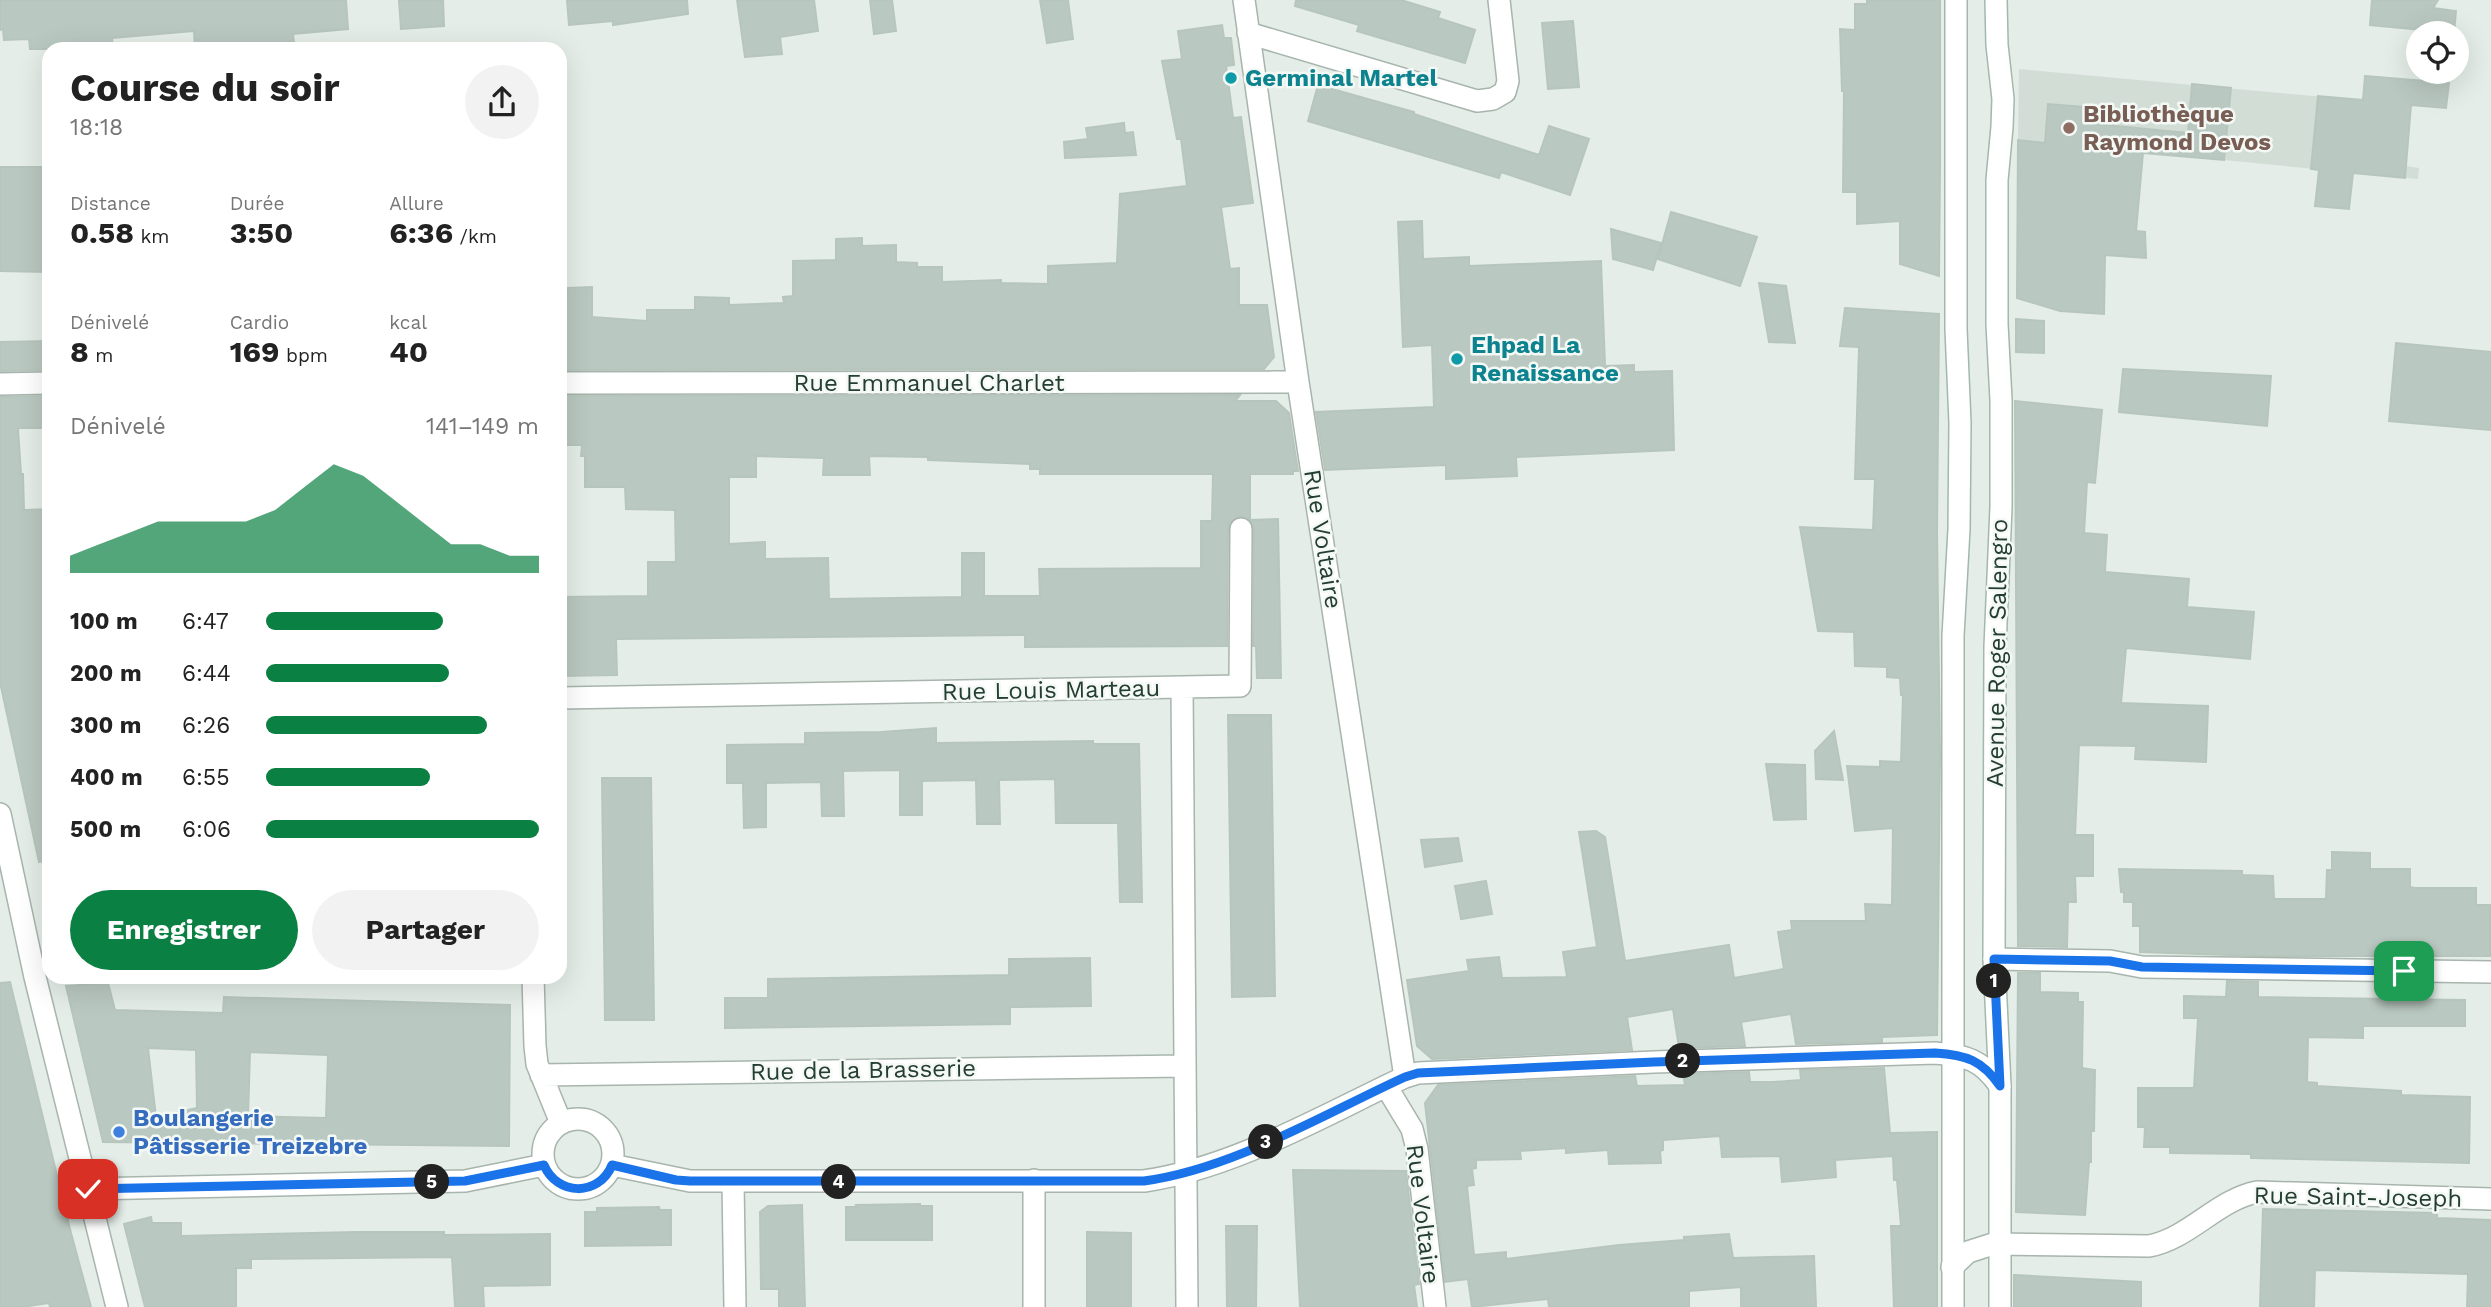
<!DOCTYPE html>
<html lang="fr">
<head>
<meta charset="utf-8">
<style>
  body { margin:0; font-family:"Work Sans",sans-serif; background:#f2f2f2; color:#222; height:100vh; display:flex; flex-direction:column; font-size:26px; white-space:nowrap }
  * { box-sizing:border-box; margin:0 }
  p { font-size:23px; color:#767676 }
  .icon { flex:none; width:38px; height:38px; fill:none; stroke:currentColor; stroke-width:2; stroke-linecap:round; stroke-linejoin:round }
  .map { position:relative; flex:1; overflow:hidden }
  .drawer { position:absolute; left:42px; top:42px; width:525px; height:942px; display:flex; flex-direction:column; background:#fff; border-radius:21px; box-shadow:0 7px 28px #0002 }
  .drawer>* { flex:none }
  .tools { position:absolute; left:2406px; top:21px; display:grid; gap:14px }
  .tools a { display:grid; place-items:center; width:63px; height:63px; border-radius:50%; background:#fff; box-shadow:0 7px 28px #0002; font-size:35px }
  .pin { position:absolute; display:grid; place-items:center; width:60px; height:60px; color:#fff; margin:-30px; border-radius:14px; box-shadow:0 4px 10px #0006 }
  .km { position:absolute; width:35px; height:35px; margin:-18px; border-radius:50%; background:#222; color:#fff; font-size:19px; line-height:35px; text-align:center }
  .round { display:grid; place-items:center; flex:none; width:74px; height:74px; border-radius:37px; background:#f2f2f2 }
  .overview { display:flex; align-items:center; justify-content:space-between; height:119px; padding:0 28px }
  h1 { font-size:38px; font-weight:700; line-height:52px }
  .figures { display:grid; grid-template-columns:repeat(3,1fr); gap:10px; height:119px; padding:7px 28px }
  .figures div { display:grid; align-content:center }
  .figures b { font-size:30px; font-weight:700 }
  .figures small { font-size:19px; font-weight:400 }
  .figures p { font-size:19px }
  .chart { height:196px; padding:14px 28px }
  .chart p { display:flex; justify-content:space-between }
  .chart svg { width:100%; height:126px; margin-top:7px; fill:#0b8043; opacity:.7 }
  .button { display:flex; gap:14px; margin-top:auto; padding:14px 28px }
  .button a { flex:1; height:80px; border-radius:42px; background:#0b8043; color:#fff; font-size:28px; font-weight:700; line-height:80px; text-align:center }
  .button a+a { background:#f2f2f2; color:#222 }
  ul { padding:0 28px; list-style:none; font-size:23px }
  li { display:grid; grid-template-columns:112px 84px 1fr; align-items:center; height:52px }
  li i { height:18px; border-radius:9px; background:#0b8043 }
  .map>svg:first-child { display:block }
  .built { fill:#d2ddd6 }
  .building { fill:#b9c8c0; stroke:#b7c6bd; stroke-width:2; fill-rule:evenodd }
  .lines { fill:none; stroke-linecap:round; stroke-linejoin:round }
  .minor-casing { stroke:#a7b5ad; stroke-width:24 }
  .tertiary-casing { stroke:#a7b5ad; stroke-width:24 }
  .secondary-casing { stroke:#a3b8ad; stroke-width:24 }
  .minor { stroke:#fff; stroke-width:21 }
  .tertiary { stroke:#fff; stroke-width:21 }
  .secondary { stroke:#fff; stroke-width:21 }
  .route-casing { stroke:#fff; stroke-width:14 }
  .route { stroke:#1a73e8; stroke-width:9 }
  .culture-dot { fill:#0f9aa8; stroke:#f5f9f6; stroke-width:2.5 }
  .education-dot { fill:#8d6e63; stroke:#f5f9f6; stroke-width:2.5 }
  .shop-dot { fill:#3f7fe0; stroke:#f5f9f6; stroke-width:2.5 }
  .labels { text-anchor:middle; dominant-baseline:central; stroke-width:5; stroke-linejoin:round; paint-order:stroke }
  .culture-label { font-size:24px; font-weight:bold; fill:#0d838f; stroke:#f5f9f6; text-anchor:start }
  .education-label { font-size:24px; font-weight:bold; fill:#785e54; stroke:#f5f9f6; text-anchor:start }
  .street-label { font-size:24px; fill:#243e32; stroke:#f5f9f6 }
  .shop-label { font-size:24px; font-weight:bold; fill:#366cbe; stroke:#f5f9f6; text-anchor:start }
</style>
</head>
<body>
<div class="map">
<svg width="2491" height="1307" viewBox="0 0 2491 1307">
  <rect width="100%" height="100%" fill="#e4ede7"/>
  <!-- built -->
  <path class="built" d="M 2019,69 L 2411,105 L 2406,166 L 2419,168 L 2418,179 L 2018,140 Z"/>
  <!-- building -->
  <path class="building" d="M 0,0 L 346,0 L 348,29 L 293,34 L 294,42 L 272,44 L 273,49 L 221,49 L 221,46 L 195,49 L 194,31 L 112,38 L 113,49 L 30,49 L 29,39 L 4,40 L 3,29 L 0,30 Z
    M 399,0 L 443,0 L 444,26 L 401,29 Z
    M 567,0 L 687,0 L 688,14 L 613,25 L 613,21 L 569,25 Z
    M 737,0 L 814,0 L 818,31 L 780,37 L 782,54 L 745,57 Z
    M 870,0 L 892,0 L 896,31 L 874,34 Z
    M 1040,0 L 1068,0 L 1073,39 L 1047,43 Z
    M 1296,0 L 1401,0 L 1440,12 L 1438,18 L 1475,30 L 1465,63 L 1357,31 L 1359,25 L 1295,6 Z
    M 1940,0 L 1940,167 L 1939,276 L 1900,264 L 1900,221 L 1857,224 L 1857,192 L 1843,192 L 1844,91 L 1842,91 L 1840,29 L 1855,30 L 1855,4 L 1867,4 L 1867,1 Z
    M 2372,0 L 2438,0 L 2433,8 L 2456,11 L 2454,33 L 2370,25 Z
    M 1573,21 L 1579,87 L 1548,89 L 1542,23 Z
    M 1222,25 L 1224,38 L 1231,38 L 1234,65 L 1226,66 L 1233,118 L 1241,117 L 1253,203 L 1221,207 L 1230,269 L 1239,268 L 1239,305 L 1267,305 L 1274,357 L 1264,369 L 560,370 L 560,298 L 568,298 L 568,288 L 592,287 L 592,317 L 647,321 L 647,310 L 695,310 L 695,297 L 729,298 L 729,305 L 784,303 L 783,297 L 793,296 L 793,261 L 836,260 L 836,239 L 862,238 L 862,246 L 896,245 L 896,262 L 917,263 L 917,267 L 942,267 L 942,282 L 1001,280 L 1001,283 L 1048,284 L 1048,266 L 1117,263 L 1120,194 L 1187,186 L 1181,139 L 1177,139 L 1162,61 L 1182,59 L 1178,31 Z
    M 2365,76 L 2449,83 L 2446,108 L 2411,105 L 2405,178 L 2353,173 L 2349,209 L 2315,206 L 2319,170 L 2311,169 L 2318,96 L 2363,100 Z
    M 2192,84 L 2231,88 L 2224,160 L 2143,153 L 2136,231 L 2145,232 L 2146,258 L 2105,255 L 2104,314 L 2060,311 L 2017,298 L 2018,140 L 2045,143 L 2048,104 L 2097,108 L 2095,124 L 2188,133 Z
    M 1318,85 L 1414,112 L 1414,114 L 1539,155 L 1549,126 L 1589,139 L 1570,195 L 1501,172 L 1499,178 L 1308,121 Z
    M 1124,123 L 1125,133 L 1133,132 L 1136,155 L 1065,158 L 1064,142 L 1088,139 L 1086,128 Z
    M 0,167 L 46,167 L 47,272 L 0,271 Z
    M 1671,212 L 1757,237 L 1740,286 L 1658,259 Z
    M 1422,221 L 1423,259 L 1469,257 L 1469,266 L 1601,261 L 1605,366 L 1634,365 L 1634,372 L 1672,371 L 1674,450 L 1516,457 L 1517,476 L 1446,479 L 1446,465 L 1325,470 L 1316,412 L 1434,407 L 1432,345 L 1403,347 L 1398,222 Z
    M 1611,229 L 1661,243 L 1653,270 L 1613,259 Z
    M 1759,283 L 1786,286 L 1795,343 L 1769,342 Z
    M 1845,308 L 1939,314 L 1937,533 L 1940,754 L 1937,1035 L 1882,1037 L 1882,1042 L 1796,1044 L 1791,1014 L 1741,1022 L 1745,1046 L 1679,1048 L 1673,1009 L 1627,1017 L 1632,1050 L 1432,1059 L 1417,1046 L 1407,980 L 1469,971 L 1467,960 L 1499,957 L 1502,978 L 1567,977 L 1563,952 L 1597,947 L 1579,832 L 1596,831 L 1605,837 L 1625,961 L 1729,945 L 1734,978 L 1784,969 L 1778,932 L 1792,930 L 1791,921 L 1866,921 L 1865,904 L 1892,905 L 1893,828 L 1855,831 L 1847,766 L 1880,767 L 1880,761 L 1901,762 L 1903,695 L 1901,695 L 1900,678 L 1887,677 L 1887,667 L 1855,666 L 1854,632 L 1818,631 L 1800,527 L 1873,530 L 1875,479 L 1855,479 L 1859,347 L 1840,346 Z
    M 2016,319 L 2044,321 L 2044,353 L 2016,352 Z
    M 49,341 L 49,370 L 0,371 L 0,342 Z
    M 2396,343 L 2491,352 L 2491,430 L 2389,421 Z
    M 2123,369 L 2271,376 L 2267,426 L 2119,412 Z
    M 1240,395 L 1235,401 L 1276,401 L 1289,413 L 1298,471 L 1293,471 L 1293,474 L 1250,474 L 1250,520 L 1278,519 L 1281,678 L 1257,678 L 1256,646 L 1253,646 L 1254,529 L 1248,518 L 1240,516 L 1230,522 L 1228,529 L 1227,646 L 1025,647 L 1025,635 L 616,639 L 617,675 L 560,676 L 560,597 L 648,596 L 648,562 L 676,562 L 675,510 L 626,509 L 625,487 L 585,487 L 585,456 L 581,456 L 582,445 L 560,445 L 560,396 ZM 756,456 L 824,458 L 823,475 L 870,475 L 869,456 L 928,457 L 928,460 L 1030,464 L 1030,469 L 1040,469 L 1040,474 L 1213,474 L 1212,521 L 1201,521 L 1201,568 L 1039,569 L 1040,596 L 984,596 L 984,553 L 962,553 L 962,597 L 829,599 L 828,558 L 765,559 L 765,542 L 729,544 L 729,477 L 756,477 Z
    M 49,396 L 49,428 L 18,428 L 21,474 L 23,474 L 24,510 L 49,509 L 49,861 L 39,862 L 0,682 L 0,397 Z
    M 2015,401 L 2102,410 L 2095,483 L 2087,482 L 2084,533 L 2107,535 L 2105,572 L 2189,579 L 2187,607 L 2254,612 L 2250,659 L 2126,648 L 2121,703 L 2208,706 L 2206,762 L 2135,759 L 2136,746 L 2079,745 L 2075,835 L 2093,835 L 2093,876 L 2075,876 L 2076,902 L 2068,902 L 2067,947 L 2018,946 Z
    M 1228,715 L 1271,715 L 1275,996 L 1232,997 Z
    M 936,728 L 936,743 L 1093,741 L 1093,744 L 1139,744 L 1142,902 L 1120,902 L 1118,823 L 1056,823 L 1055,779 L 999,780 L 1000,824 L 977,824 L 976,780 L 922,781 L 922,815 L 900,815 L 900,770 L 843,771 L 844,816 L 822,816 L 821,782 L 766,783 L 766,827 L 744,828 L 743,783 L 727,783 L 727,745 L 805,744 L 805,733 L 881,732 Z
    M 1834,731 L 1843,780 L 1816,779 L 1815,751 Z
    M 1766,764 L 1805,765 L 1806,819 L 1774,820 Z
    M 602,778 L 651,778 L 654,1020 L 605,1020 Z
    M 1458,838 L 1462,861 L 1425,867 L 1421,840 Z
    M 2332,852 L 2370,853 L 2370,869 L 2410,869 L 2410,887 L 2415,888 L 2476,888 L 2476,905 L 2490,905 L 2490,956 L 2258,956 L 2140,952 L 2140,926 L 2133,926 L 2133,902 L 2124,902 L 2124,892 L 2121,892 L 2119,869 L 2242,871 L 2242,875 L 2273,876 L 2274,899 L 2326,899 L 2327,870 L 2332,870 Z
    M 1486,881 L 1492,914 L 1461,919 L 1455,886 Z
    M 1090,958 L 1091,1006 L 1010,1007 L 1010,1024 L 725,1028 L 725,998 L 768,998 L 768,979 L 1009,975 L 1009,959 Z
    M 2018,973 L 2040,973 L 2040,992 L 2078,993 L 2078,1002 L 2083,1002 L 2082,1068 L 2095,1070 L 2094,1131 L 2091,1131 L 2091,1162 L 2089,1162 L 2085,1215 L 2016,1212 Z
    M 2227,981 L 2258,982 L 2258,997 L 2465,1000 L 2465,1026 L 2363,1026 L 2363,1038 L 2308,1037 L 2307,1082 L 2317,1083 L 2317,1086 L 2401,1091 L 2401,1095 L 2470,1097 L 2469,1163 L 2251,1158 L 2251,1154 L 2170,1153 L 2170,1147 L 2144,1147 L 2145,1127 L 2138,1127 L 2138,1088 L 2194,1088 L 2198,1018 L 2184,1018 L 2184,996 L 2226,997 Z
    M 10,982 L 71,1233 L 91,1307 L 50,1307 L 49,1303 L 22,1307 L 0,1307 L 0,983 Z
    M 108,983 L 115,1010 L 223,1013 L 224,997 L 510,1005 L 509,1146 L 103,1142 L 66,986 ZM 148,1048 L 196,1050 L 197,1108 L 156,1117 ZM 250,1052 L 328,1055 L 326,1118 L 248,1116 Z
    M 1884,1068 L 1890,1133 L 1937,1132 L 1937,1307 L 1894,1307 L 1891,1226 L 1901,1226 L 1897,1180 L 1894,1180 L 1893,1156 L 1835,1160 L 1836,1177 L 1782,1182 L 1780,1156 L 1722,1157 L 1720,1136 L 1663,1140 L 1663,1150 L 1660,1151 L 1661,1163 L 1609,1164 L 1608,1150 L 1566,1153 L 1566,1148 L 1520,1151 L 1521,1159 L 1476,1160 L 1476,1168 L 1472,1169 L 1474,1185 L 1467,1186 L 1474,1255 L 1506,1252 L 1506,1259 L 1619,1245 L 1684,1240 L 1684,1237 L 1729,1234 L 1733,1258 L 1814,1256 L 1816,1307 L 1741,1307 L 1741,1287 L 1689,1291 L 1689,1307 L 1549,1307 L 1548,1299 L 1472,1307 L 1468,1279 L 1445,1282 L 1425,1103 L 1438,1085 L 1635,1076 L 1637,1086 L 1685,1085 L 1683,1074 L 1749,1072 L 1750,1082 L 1773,1082 L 1801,1080 L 1800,1070 Z
    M 1293,1170 L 1406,1171 L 1419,1284 L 1414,1285 L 1417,1307 L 1300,1307 Z
    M 920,1204 L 920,1206 L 932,1206 L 932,1240 L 846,1240 L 846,1207 L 857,1207 L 856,1205 Z
    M 802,1205 L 805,1307 L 779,1307 L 779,1289 L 761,1289 L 760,1212 L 768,1206 Z
    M 659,1207 L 660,1210 L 671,1210 L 671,1245 L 585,1246 L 585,1212 L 597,1212 L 597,1208 Z
    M 2263,1209 L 2437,1213 L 2437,1218 L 2491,1220 L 2491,1307 L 2467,1307 L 2468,1274 L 2315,1270 L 2314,1307 L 2260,1307 Z
    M 151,1217 L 152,1223 L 181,1223 L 181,1236 L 357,1232 L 444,1232 L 444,1235 L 550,1234 L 550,1285 L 483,1286 L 484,1307 L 455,1307 L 452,1257 L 251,1259 L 251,1268 L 236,1268 L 236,1307 L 145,1307 L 124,1224 Z
    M 1226,1226 L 1257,1226 L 1256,1307 L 1227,1307 Z
    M 1087,1232 L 1131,1233 L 1131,1307 L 1087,1307 Z
    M 2014,1275 L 2141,1282 L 2141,1307 L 2014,1307 Z"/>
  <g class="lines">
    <!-- minor casing -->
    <g class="minor-casing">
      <path id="minor" d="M 1244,0 L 1298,382 L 1405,1077
        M 1248,33 L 1477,101 L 1493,99 L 1505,92 L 1508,81 L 1499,0
        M 560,383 L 1298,382
        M 0,384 L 49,383
        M 1182,687 L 1240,686 L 1241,529
        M 560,698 L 1182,687 L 1187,1307
        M 1994,959 L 2110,961 L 2142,967 L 2491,972
        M 533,976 L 535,1046 L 537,1064 L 561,1123
        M 541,1075 L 1185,1066
        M 1386,1086 L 1412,1129 L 1417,1149 L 1435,1307
        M543 1154a35 35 0 1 1 70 0a35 35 0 1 1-70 0Z
        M 612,1165 L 690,1181 L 1144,1181 C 1234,1168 1324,1115 1405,1077 L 1418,1073 L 1654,1062 L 1935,1053 C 1966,1055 1982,1060 2000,1086
        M 1034,1180 L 1034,1307
        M 733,1183 L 735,1307
        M 88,1189 L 465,1181 L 544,1165
        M 1952,1267 L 1968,1252 L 1993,1244 L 2149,1246 C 2190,1238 2217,1200 2257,1192 L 2491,1199"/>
    </g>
    <!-- tertiary casing -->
    <g class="tertiary-casing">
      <path id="tertiary" d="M 0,814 L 35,977 L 117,1307"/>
    </g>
    <!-- secondary casing -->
    <g class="secondary-casing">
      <path id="secondary" d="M 1996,0 L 1997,45 L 2003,99 L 2002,127 L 1997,180 L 1997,324 L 2001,400 L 2001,507 L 1995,647 L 1994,959 L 2000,1086 L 2000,1307
        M 1953,1307 L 1953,636 L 1959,529 L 1960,423 L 1956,329 L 1956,0"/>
    </g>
    <!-- minor -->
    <use href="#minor" class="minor"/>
    <!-- tertiary -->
    <use href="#tertiary" class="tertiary"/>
    <!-- secondary -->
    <use href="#secondary" class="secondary"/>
  </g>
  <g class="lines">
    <!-- route casing -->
    <g class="route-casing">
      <path id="route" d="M 88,1189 L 465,1181 L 544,1165 C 557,1196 599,1197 612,1165 L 676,1180 L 690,1181 L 1144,1181 C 1233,1169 1324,1114 1405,1077 L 1418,1073 L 1654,1062 L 1935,1053 C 1966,1055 1982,1060 2000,1086 L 1994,959 L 2110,961 L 2142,967 L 2404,971"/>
    </g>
    <!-- route -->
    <use href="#route" class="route"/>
  </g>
  <!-- markers -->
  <g class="culture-dot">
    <circle cx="1231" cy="78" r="7"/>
    <circle cx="1457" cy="359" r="7"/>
  </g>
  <circle class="education-dot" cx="2069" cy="128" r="7"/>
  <circle class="shop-dot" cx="119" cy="1132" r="7"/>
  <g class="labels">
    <!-- culture labels -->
    <g class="culture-label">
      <text x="1245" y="78">Germinal Martel</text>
      <text x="1471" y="345">Ehpad La<tspan x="1471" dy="28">Renaissance</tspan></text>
    </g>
    <!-- education labels -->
    <g class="education-label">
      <text x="2083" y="114">Bibliothèque<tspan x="2083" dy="28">Raymond Devos</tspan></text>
    </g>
    <!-- street labels -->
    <g class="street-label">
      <text x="929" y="383">Rue Emmanuel Charlet</text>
      <text transform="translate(1323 539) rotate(81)">Rue Voltaire</text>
      <text transform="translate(1997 653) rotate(-89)">Avenue Roger Salengro</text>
      <text transform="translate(1051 690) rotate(-1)">Rue Louis Marteau</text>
      <text transform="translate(863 1070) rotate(-1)">Rue de la Brasserie</text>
      <text transform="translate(2358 1197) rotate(1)">Rue Saint-Joseph</text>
      <text transform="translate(1423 1214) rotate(83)">Rue Voltaire</text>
    </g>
    <!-- shop labels -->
    <g class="shop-label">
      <text x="133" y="1118">Boulangerie<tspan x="133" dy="28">Pâtisserie Treizebre</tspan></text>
    </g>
  </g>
</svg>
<div class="tools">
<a><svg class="icon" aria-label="locate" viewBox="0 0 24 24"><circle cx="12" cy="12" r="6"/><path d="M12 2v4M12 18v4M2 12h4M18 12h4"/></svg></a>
</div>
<div class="pin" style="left:2404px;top:971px;background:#1e9e55"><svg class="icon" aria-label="arrive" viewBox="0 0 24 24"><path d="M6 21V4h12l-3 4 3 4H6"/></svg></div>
<div class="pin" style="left:88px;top:1189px;background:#d93025"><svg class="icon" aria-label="check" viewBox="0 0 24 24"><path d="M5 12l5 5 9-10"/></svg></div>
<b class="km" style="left:1994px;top:981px">1</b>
<b class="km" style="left:1683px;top:1061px">2</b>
<b class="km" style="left:1266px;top:1142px">3</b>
<b class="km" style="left:839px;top:1182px">4</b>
<b class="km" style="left:432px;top:1182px">5</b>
<section class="drawer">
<div class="overview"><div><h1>Course du soir</h1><p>18:18</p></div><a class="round"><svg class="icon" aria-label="share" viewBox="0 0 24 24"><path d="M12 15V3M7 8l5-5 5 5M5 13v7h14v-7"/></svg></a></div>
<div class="figures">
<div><p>Distance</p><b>0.58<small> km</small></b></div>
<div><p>Durée</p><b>3:50</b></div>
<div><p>Allure</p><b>6:36<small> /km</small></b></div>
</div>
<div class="figures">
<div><p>Dénivelé</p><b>8<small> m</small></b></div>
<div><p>Cardio</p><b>169<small> bpm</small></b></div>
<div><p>kcal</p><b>40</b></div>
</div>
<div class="chart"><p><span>Dénivelé</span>141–149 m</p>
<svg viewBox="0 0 160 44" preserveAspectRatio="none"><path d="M0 44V38L10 34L20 30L30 26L40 26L50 26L60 26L70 22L80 14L90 6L100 10L110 18L120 26L130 34L140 34L150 38L160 38V44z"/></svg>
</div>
<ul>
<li><b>100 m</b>6:47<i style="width:65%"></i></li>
<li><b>200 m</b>6:44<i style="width:67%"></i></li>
<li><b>300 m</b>6:26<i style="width:81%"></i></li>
<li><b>400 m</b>6:55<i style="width:60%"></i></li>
<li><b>500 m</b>6:06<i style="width:100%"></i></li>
</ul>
<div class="button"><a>Enregistrer</a><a>Partager</a></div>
</section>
</div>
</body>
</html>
